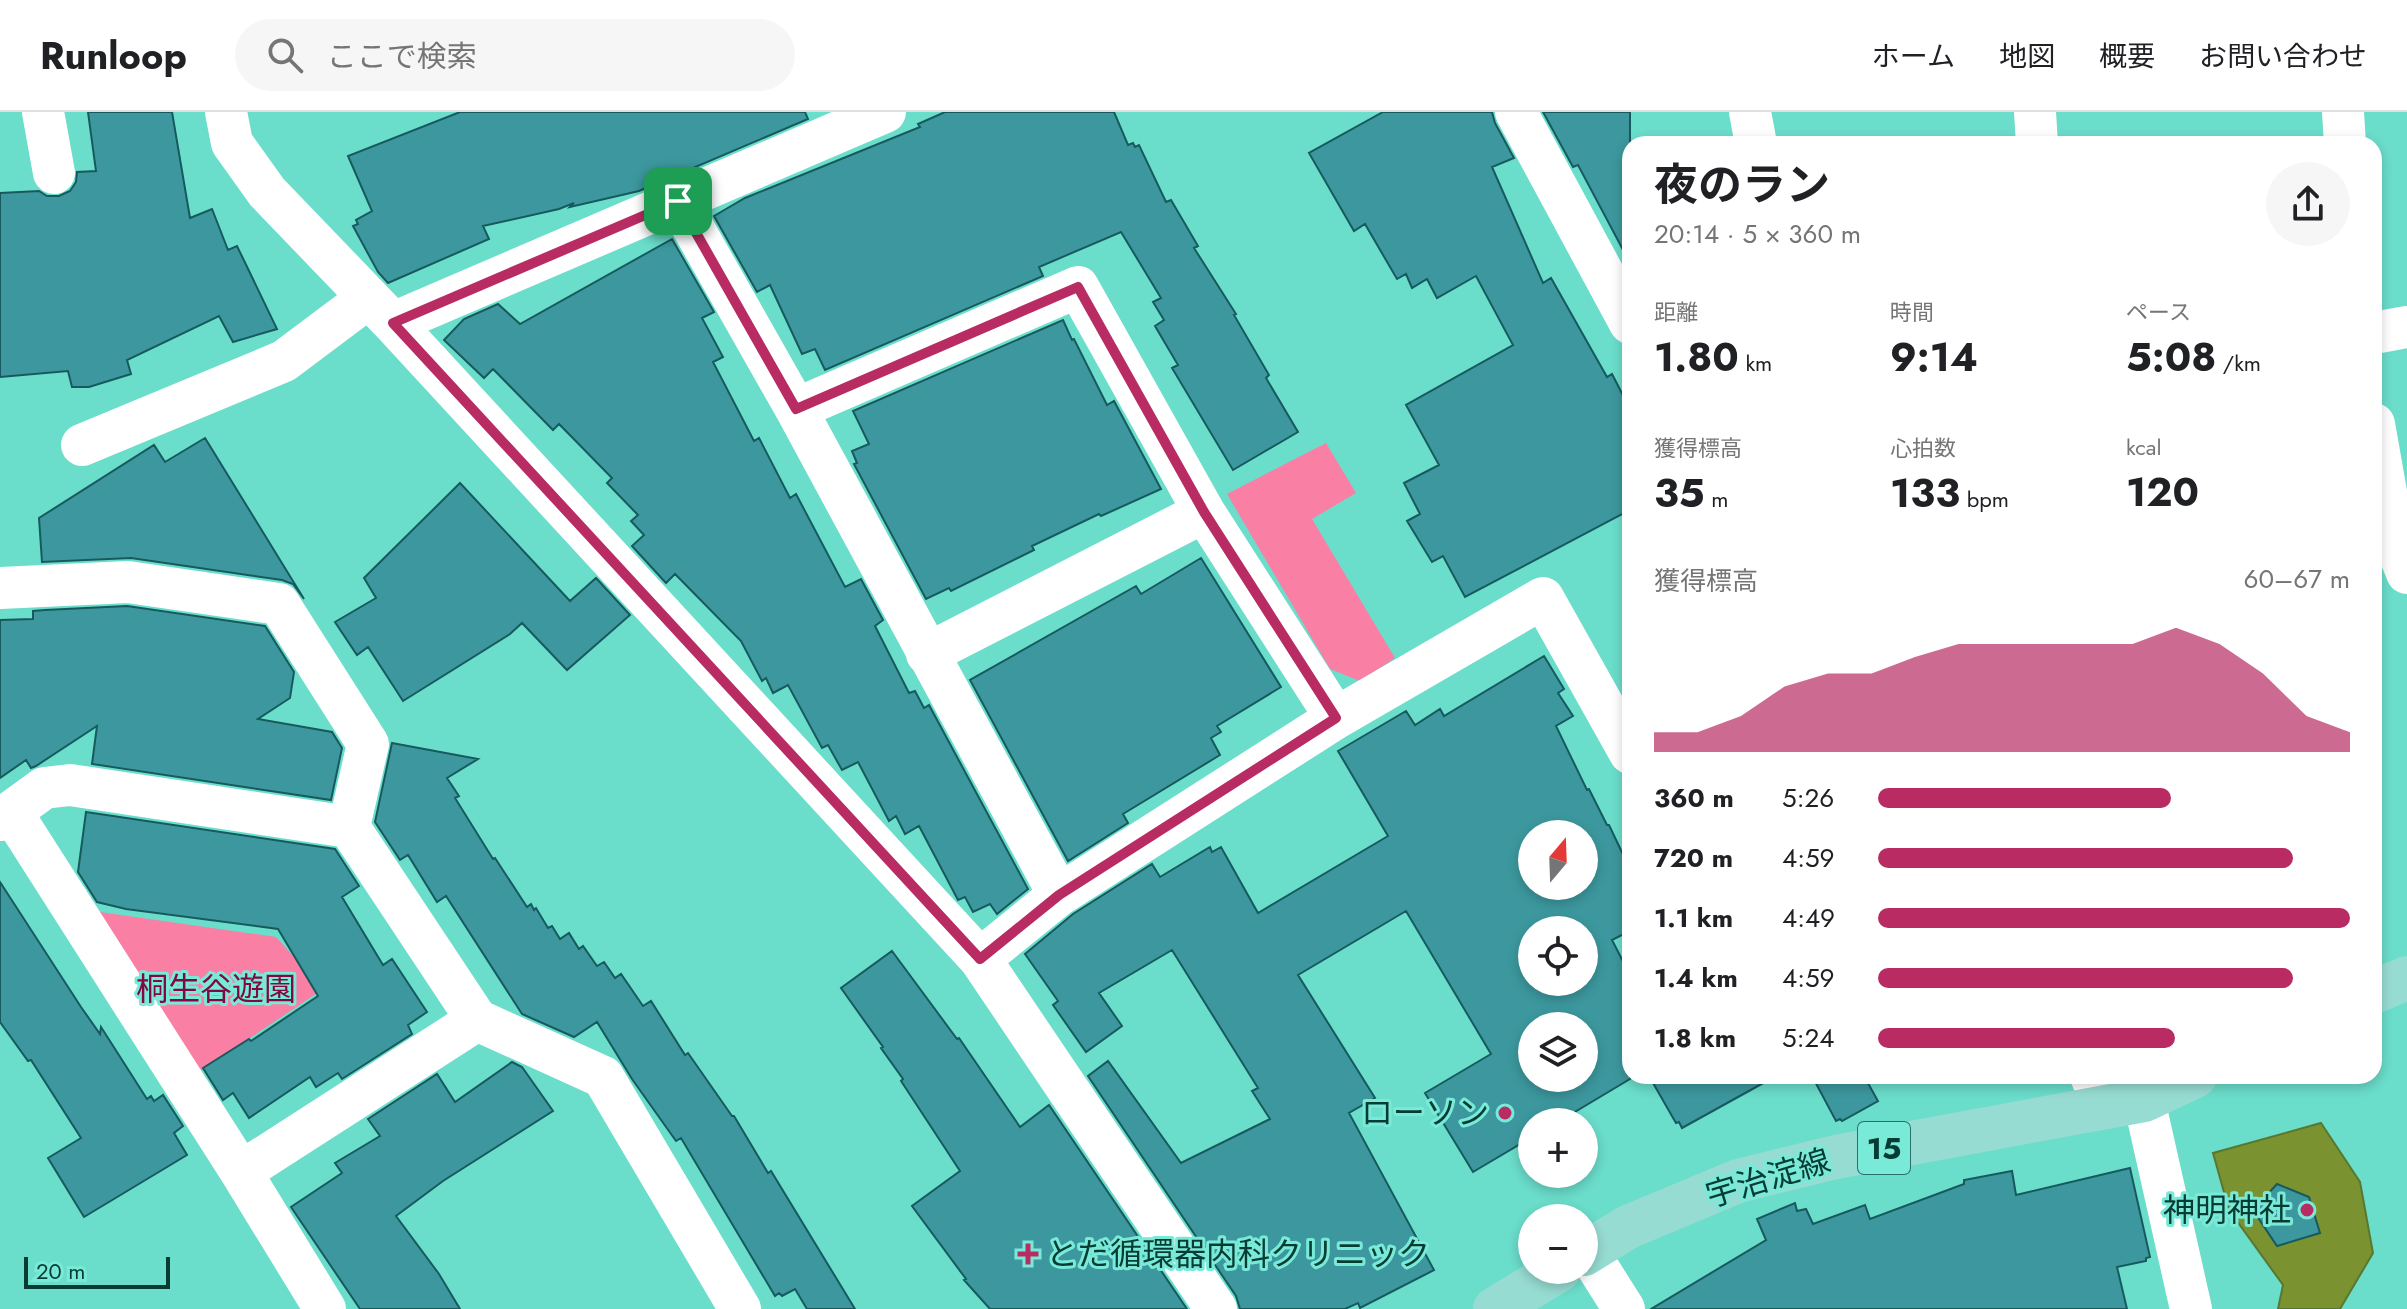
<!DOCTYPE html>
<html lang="ja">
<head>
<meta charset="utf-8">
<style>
  body { margin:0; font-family:Jost,"Noto Sans JP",sans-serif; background:#f6f6f6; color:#202124; height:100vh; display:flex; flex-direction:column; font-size:30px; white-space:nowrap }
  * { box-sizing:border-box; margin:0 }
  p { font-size:26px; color:#757577 }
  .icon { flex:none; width:44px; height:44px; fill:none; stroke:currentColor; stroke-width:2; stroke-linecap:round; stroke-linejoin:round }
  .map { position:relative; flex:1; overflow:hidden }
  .side { position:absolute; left:1622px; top:24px; width:760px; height:948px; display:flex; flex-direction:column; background:#fff; border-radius:24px; box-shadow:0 4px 12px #0003 }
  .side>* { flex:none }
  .needle { width:52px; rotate:19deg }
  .fabs { position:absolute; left:1518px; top:708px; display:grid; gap:16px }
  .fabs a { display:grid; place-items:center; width:80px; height:80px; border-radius:50%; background:#fff; box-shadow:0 4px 12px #0003; font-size:40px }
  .scale { position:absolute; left:24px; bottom:20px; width:146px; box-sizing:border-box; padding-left:8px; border:4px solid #073c35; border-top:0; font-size:22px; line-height:28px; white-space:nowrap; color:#073c35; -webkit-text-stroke:6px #79ead8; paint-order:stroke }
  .pin { position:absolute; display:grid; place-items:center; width:68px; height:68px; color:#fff; margin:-34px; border-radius:16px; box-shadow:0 4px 12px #0006 }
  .round { display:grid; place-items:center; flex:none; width:84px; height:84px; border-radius:42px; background:#f6f6f6 }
  .headline { display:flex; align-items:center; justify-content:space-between; height:136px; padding:0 32px }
  h1 { font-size:44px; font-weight:700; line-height:60px }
  .stats { display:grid; grid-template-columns:repeat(3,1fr); gap:12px; height:136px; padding:8px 32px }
  .stats div { display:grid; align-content:center }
  .stats b { font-size:40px; font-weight:700 }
  .stats small { font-size:22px; font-weight:400 }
  .stats p { font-size:22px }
  .chart { height:224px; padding:16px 32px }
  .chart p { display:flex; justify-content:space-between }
  .chart svg { width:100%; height:144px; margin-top:8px; fill:#b82c63; opacity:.7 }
  ul { padding:0 32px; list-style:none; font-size:26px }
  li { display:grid; grid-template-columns:128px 96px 1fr; align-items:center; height:60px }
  li i { height:20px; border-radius:10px; background:#b82c63 }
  header { display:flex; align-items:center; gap:48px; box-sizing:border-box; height:112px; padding:0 40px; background:#fff; border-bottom:2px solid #e0e0e0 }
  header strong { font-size:38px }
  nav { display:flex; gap:44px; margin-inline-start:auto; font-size:28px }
  .search { width:560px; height:72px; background:#f6f6f6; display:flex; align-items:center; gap:20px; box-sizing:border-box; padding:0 28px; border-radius:44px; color:#757577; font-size:30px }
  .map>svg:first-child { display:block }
  .green { fill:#fa7fa5 }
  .water { fill:#7a922f; stroke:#587831; stroke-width:2 }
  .building { fill:#3c989e; stroke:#175a5e; stroke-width:2; fill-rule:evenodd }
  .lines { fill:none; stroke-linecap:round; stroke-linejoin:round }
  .minor { stroke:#fff; stroke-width:42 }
  .primary { stroke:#97dcd2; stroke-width:44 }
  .route-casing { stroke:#fff; stroke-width:16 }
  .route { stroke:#b82c63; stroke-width:10 }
  .poi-dot { fill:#b82c63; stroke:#79ead8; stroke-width:3 }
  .labels { text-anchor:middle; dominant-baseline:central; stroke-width:6; stroke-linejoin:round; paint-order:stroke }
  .shield { fill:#79ead8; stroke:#297066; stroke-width:2 }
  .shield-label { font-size:30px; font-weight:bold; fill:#073c35 }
  .park-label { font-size:32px; fill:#80093f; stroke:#79ead8 }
  .poi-label { font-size:32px; fill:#073c35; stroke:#79ead8; text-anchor:end }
  .street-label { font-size:32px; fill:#073c35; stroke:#79ead8 }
</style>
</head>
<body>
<header>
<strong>Runloop</strong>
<div class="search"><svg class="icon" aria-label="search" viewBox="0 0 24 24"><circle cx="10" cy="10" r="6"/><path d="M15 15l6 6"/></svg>ここで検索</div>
<nav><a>ホーム</a><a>地図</a><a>概要</a><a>お問い合わせ</a></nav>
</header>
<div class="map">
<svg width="2407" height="1197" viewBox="0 0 2407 1197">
  <rect width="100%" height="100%" fill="#6bddcb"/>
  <!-- green -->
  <path class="green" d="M 1326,331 L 1356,381 L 1312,407 L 1395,546 L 1360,569 L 1330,557 L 1227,382 Z
    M 93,799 L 276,825 L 323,877 L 198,961 Z"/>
  <!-- water -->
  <path class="water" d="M 2321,1011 L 2360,1070 L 2373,1141 L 2340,1197 L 2278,1197 L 2283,1173 L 2229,1098 L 2213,1041 Z"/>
  <!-- building -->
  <path class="building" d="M 88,0 L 172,0 L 190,106 L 212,97 L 228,138 L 237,134 L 277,217 L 233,230 L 219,204 L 127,248 L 131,262 L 89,275 L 72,275 L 68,259 L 0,265 L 0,81 L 39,79 L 47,84 L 59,84 L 70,79 L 76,70 L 77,60 L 96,59 Z
    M 460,0 L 805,0 L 808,7 L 639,79 L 570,95 L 574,91 L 559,97 L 483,114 L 489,127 L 388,171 L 378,160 L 353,114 L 358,112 L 356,108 L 372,99 L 348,44 Z
    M 945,0 L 1114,0 L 1128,33 L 1133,31 L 1135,35 L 1139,33 L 1166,90 L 1171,88 L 1198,134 L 1194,136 L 1236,202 L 1234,203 L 1269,263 L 1266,266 L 1298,320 L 1233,358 L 1172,256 L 1178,253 L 1155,214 L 1164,208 L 1153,190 L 1161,186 L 1121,120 L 1039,155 L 1043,164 L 825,258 L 815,237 L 802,242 L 770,173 L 757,180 L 714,104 L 745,86 L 920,15 L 918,12 Z
    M 1383,0 L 1492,0 L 1495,11 L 1514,46 L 1492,55 L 1543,171 L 1551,166 L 1607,265 L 1612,262 L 1630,297 L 1630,398 L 1465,485 L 1443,444 L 1432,450 L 1407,409 L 1420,402 L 1404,371 L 1439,353 L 1406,293 L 1513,233 L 1476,164 L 1437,186 L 1427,167 L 1412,176 L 1406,162 L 1397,167 L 1365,112 L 1354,119 L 1309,41 Z
    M 1543,0 L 1630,0 L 1630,151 L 1578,53 L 1573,55 Z
    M 672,127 L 714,200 L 702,206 L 723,245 L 713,250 L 754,329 L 759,326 L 790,386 L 796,382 L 845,475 L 861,467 L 883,508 L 875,514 L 909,581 L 915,579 L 924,596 L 929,593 L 1028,777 L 997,802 L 990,792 L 973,800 L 965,785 L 958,788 L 919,714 L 905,722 L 896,704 L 889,709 L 858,650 L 842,658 L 828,633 L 822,636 L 788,573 L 773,581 L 766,566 L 762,569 L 741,529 L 675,462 L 666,471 L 632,434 L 644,423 L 631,409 L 638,403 L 607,371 L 612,366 L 559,312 L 553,318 L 493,257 L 484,266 L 444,228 L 464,207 L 498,192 L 520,212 Z
    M 1063,208 L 1072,228 L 1074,227 L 1107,293 L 1114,289 L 1161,377 L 1101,404 L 1099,402 L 1032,434 L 1034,438 L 951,479 L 949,476 L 926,487 L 854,352 L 857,351 L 852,339 L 869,332 L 853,299 Z
    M 205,326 L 304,487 L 293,472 L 282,468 L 131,446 L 42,450 L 39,406 L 154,333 L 165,350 Z
    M 460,371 L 570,489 L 596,466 L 630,503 L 567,558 L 522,511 L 510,522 L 403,589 L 368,535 L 357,543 L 335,510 L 376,486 L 364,466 Z
    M 1201,446 L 1281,575 L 1217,614 L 1221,620 L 1211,626 L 1220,643 L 1123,702 L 1128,711 L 1068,749 L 970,568 L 1136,474 L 1141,482 Z
    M 127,494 L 265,514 L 294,560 L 290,586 L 258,607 L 332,620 L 342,636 L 331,688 L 92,652 L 97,614 L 36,654 L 31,656 L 26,648 L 0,666 L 0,508 L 33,507 L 33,499 L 45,498 Z
    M 1544,544 L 1564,577 L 1558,581 L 1573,604 L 1556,614 L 1587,678 L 1589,677 L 1607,713 L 1609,713 L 1630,757 L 1630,819 L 1612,828 L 1630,863 L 1630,967 L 1558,1010 L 1532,1010 L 1532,1025 L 1473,1060 L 1425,981 L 1491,942 L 1406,799 L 1298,863 L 1375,986 L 1349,1001 L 1434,1158 L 1360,1196 L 1358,1191 L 1345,1197 L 1240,1197 L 1236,1184 L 1088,964 L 1108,949 L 1181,1051 L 1270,1007 L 1252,979 L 1258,976 L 1172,838 L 1099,881 L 1122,914 L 1086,940 L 1053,893 L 1058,889 L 1025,842 L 1073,802 L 1152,752 L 1160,765 L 1210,735 L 1212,740 L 1221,735 L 1258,801 L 1388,724 L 1338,639 L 1406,599 L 1415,613 L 1440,597 L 1444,604 ZM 1532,722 L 1584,722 L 1584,774 L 1532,774 ZM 1532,818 L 1584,818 L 1584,870 L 1532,870 ZM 1532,914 L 1584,914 L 1584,966 L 1532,966 Z
    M 392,631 L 478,647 L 447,666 L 459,684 L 455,686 L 493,747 L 495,746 L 527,795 L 531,792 L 534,798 L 536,796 L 548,816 L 552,814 L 560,827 L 569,821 L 579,837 L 583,834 L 597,854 L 604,850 L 615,866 L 621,862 L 643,894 L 651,889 L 685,943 L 688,941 L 732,1004 L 734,1004 L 768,1061 L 771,1059 L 855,1197 L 807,1197 L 795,1177 L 782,1184 L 779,1181 L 775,1184 L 681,1026 L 676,1029 L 632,967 L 597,910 L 574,925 L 522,902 L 446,784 L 437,790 L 408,743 L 400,748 L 375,710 Z
    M 86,700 L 335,737 L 359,774 L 342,785 L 383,853 L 392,847 L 427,900 L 408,913 L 412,922 L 342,967 L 338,961 L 316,975 L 310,965 L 249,1006 L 233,981 L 223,988 L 203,956 L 249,927 L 251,929 L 318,884 L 278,817 L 126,797 L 97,790 L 78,760 Z
    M 0,770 L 81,895 L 100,922 L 101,915 L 147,987 L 151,984 L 154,989 L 163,983 L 183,1014 L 174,1021 L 187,1043 L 84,1105 L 48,1046 L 81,1026 L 31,948 L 28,949 L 0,910 Z
    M 892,839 L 957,927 L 959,926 L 1020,1015 L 1049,993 L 1187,1197 L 990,1197 L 964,1168 L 966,1167 L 912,1094 L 960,1059 L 901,969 L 903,967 L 881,936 L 883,935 L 841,876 Z
    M 512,950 L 522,955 L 553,999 L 443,1069 L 396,1104 L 439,1162 L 460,1197 L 360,1197 L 291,1095 L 342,1061 L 335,1051 L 380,1024 L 368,1007 L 437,962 L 455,990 Z
    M 1649,964 L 1776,964 L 1682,1016 L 1679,1010 L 1676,1011 Z
    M 1812,964 L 1864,964 L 1878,989 L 1842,1009 L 1840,1007 L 1836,1009 Z
    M 2130,1056 L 2150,1145 L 2146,1146 L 2146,1149 L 2117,1155 L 2127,1197 L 1651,1197 L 1766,1128 L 1757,1107 L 1795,1091 L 1797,1099 L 1806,1097 L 1813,1112 L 1865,1093 L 1870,1107 L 1964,1072 L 1964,1068 L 2012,1059 L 2016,1083 Z
    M 2277,1072 L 2309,1085 L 2320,1121 L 2277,1134 L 2253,1098 Z"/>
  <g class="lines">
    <!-- minor -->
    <path class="minor" d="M 43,0 L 54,61
      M 226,0 L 232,31 L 267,80 L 393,211 L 980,847 L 1216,1197
      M 1516,0 L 1630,211
      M 1750,0 L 1756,32
      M 2035,0 L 2037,32
      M 2343,0 L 2345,32
      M 678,89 L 796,297 L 1059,783
      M 393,211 L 885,0
      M 2374,221 L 2407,215
      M 796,297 L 1078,175 L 1204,400 L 1336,606
      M 2374,312 L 2395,431 L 2407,461
      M 82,333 L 284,249 L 368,186
      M 0,476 L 128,470 L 279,492 L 368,632 L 349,715 L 477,908 L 603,965 L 740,1197
      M 927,542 L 1204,400
      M 12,701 L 241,1060 L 325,1197
      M 0,708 L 44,676 L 70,673 L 349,715
      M 980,847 L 1059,783 L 1336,606 L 1543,486 L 1630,641
      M 2091,964 L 2105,996
      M 2144,988 L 2191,1197
      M 241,1060 L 477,908
      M 1588,1140 L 1624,1197"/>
    <!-- primary -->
    <path class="primary" d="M 2374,880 L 2407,866
      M 1584,1142 L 1628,1115 L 1738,1069 L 1836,1045 L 2144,988 L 2195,964
      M 1495,1197 L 1559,1158"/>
  </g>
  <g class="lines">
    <!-- route casing -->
    <g class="route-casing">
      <path id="route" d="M 678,89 L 796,297 L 1078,175 L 1204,400 L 1336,606 L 1059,783 L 980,847 L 393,211 Z"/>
    </g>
    <!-- route -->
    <use href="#route" class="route"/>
  </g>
  <!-- markers -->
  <g class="poi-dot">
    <circle cx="1505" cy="1001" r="8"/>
    <circle cx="2307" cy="1098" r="8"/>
    <path d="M1024 1130h8v8h8v8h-8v8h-8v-8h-8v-8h8z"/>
  </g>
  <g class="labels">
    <!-- shield labels -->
    <rect class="shield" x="1858" y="1010" width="52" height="52" rx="6"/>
    <g class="shield-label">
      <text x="1884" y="1036">15</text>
    </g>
    <!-- park labels -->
    <g class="park-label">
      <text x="216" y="877">桐生谷遊園</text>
    </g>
    <!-- poi labels -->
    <g class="poi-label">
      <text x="1489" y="1001">ローソン</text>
      <text x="2291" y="1098">神明神社</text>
      <text x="1046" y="1142" text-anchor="start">とだ循環器内科クリニック</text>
    </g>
    <!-- street labels -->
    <g class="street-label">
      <text transform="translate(1768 1066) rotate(-17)">宇治淀線</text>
    </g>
  </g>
</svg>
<div class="fabs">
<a><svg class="needle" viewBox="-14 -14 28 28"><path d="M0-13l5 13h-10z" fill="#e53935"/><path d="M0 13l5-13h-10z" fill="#757577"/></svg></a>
<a><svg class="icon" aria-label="locate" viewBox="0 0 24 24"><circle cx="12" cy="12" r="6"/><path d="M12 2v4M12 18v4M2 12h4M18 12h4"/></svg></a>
<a><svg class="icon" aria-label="layers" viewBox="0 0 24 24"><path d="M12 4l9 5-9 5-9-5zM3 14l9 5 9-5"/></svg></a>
<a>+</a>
<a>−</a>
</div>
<div class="scale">20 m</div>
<div class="pin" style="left:678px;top:89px;background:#1e9e55"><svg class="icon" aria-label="arrive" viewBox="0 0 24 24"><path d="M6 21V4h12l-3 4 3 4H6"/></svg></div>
<section class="side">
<div class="headline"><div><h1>夜のラン</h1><p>20:14 · 5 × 360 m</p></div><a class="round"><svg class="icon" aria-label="share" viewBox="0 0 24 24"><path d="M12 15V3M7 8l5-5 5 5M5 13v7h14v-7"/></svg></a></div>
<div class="stats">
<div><p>距離</p><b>1.80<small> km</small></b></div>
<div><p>時間</p><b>9:14</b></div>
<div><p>ペース</p><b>5:08<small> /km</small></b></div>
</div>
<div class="stats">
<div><p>獲得標高</p><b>35<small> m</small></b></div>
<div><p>心拍数</p><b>133<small> bpm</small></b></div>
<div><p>kcal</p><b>120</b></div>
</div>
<div class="chart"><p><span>獲得標高</span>60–67 m</p>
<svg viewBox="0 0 160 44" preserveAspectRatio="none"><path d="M0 44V38L10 38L20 33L30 24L40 20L50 20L60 15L70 11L80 11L90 11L100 11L110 11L120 6L130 11L140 20L150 33L160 38V44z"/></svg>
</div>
<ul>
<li><b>360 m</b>5:26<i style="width:62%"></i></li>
<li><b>720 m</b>4:59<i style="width:88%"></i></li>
<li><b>1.1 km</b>4:49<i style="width:100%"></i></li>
<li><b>1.4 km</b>4:59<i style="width:88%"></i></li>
<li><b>1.8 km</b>5:24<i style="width:63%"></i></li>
</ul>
</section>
</div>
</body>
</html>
